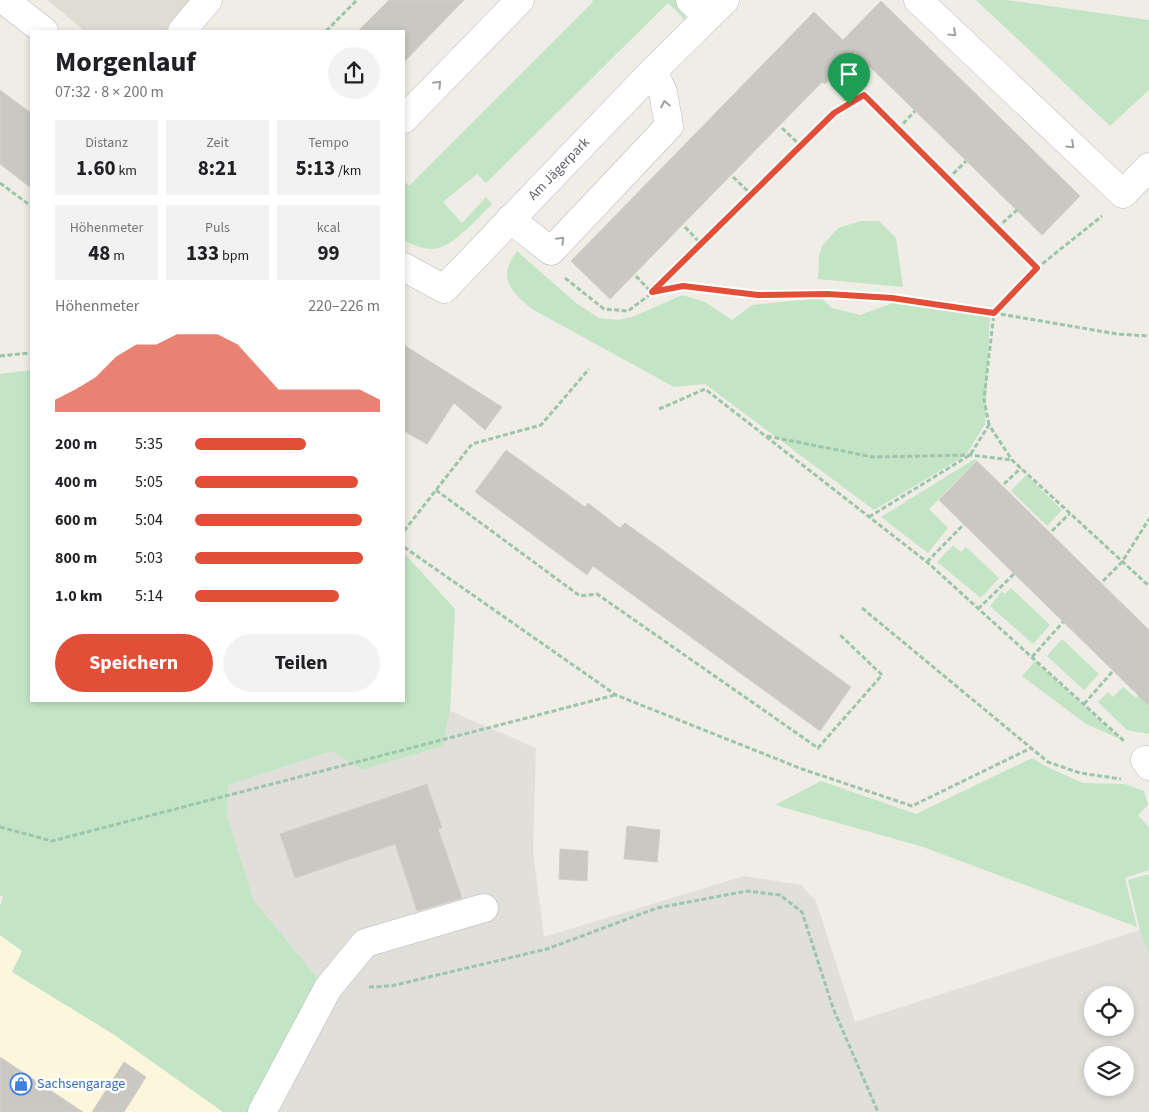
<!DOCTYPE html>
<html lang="de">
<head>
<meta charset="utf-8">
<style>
  body { margin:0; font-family:"Source Sans 3",sans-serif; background:#f2f2f2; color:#202124; height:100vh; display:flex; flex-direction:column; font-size:19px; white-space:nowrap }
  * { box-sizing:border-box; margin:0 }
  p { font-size:16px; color:#757577 }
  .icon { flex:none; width:28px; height:28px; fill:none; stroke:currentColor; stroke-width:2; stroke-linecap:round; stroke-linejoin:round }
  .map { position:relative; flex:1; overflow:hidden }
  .side { position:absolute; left:30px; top:30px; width:375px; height:672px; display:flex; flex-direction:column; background:#fff; border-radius:0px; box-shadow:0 2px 8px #0003 }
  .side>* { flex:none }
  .tools { position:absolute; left:1084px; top:986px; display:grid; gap:10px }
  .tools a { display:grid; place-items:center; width:50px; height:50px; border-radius:50%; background:#fff; box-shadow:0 2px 8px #0003; font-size:25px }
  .pin { position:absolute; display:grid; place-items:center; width:42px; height:42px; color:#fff; margin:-51px -21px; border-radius:50% 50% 50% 0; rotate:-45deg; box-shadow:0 0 5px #0007 }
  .pin .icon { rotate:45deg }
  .round { display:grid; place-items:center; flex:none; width:52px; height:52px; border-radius:26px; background:#f2f2f2 }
  .summary { display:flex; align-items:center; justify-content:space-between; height:85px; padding:0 25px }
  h1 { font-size:28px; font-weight:700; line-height:38px }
  .metrics { display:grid; grid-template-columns:repeat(3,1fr); gap:8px; height:85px; padding:5px 25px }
  .metrics div { display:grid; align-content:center; border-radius:0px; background:#f2f2f2; text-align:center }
  .metrics b { font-size:21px; font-weight:700 }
  .metrics small { font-size:14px; font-weight:400 }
  .metrics p { font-size:14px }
  .chart { height:140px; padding:10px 25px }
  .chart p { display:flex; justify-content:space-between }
  .chart svg { width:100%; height:90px; margin-top:5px; fill:#e24e38; opacity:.7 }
  .button { display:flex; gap:10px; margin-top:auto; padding:10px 25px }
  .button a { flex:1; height:58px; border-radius:30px; background:#e24e38; color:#fff; font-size:20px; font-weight:700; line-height:58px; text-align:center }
  .button a+a { background:#f2f2f2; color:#202124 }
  ul { padding:0 25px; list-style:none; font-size:16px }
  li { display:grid; grid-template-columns:80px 60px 1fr; align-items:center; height:38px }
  li i { height:12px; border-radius:6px; background:#e24e38 }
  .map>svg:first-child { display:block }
  .commercial { fill:#fcf7dc }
  .industrial { fill:#e0dfd9; fill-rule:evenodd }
  .education { fill:#dfdcd3 }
  .green { fill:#c3e5c5 }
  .building { fill:#cac8c2; stroke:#d3cfc4 }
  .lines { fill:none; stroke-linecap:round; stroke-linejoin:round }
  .minor-casing { stroke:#b7babe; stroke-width:29 }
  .path { stroke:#9cc5ab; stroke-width:3; stroke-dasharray:5 2.5; stroke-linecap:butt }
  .minor { stroke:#fff; stroke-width:28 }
  .oneway { stroke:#9ea0a3 }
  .route-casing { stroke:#fff; stroke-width:10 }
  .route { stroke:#e24e38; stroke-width:6 }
  .labels { text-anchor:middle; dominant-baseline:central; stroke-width:5; stroke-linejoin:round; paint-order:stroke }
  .street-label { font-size:14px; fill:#5d6065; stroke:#fff }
  .shop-label { font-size:14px; fill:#366cbe; stroke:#fff; text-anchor:start }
</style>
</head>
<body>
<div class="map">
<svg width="1149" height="1112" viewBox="0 0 1149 1112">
  <rect width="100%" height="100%" fill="#efede5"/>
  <!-- commercial -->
  <path class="commercial" d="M 0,935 L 22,951 L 12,972 L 113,1034 L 223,1112 L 0,1112 Z"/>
  <!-- industrial -->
  <path class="industrial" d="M 450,711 L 536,748 L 533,851 L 544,937 L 744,876 L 801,885 L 816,901 L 855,1022 L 1140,930 L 1149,955 L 1149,1112 L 274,1112 L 321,982 L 254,901 L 227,815 L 228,785 L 332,751 L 362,770 L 443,746 ZM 1092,995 L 1125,995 L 1125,1028 L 1092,1028 ZM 1092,1055 L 1125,1055 L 1125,1088 L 1092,1088 Z"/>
  <!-- education -->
  <path class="education" d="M 47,0 L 218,0 L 190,31 L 85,31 Z"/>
  <!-- green -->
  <path class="green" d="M 592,0 L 677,0 L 686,10 L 685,20 L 668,3 L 486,183 L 477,174 L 443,202 L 462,223 L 486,197 L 492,204 C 480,216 457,242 441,247 C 430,252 414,246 404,240 L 404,181 L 409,186 L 593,2 Z
    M 976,0 L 1007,0 L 1149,20 L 1149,90 L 1110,126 Z
    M 861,221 L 879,221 L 896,238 L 903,287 L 818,279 L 819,256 L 822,246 L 838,228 Z
    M 517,251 L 576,303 L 599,318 L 618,320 L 635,316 L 682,295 L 705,302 L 732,320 L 752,305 L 821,298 L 832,308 L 860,315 L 896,302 L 990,315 L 985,424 L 966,455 L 874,510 L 705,384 L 674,387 L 532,309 C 510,291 497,277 517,251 Z
    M 31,370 L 31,701 L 404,701 L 404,553 L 455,609 L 450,711 L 443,746 L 362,770 L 332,751 L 228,785 L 227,815 L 254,901 L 321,982 L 249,1112 L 223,1112 L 113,1034 L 12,972 L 22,951 L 0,935 L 0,906 L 3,897 L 0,895 L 0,374 Z
    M 973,460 L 977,460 L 929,509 L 948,528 L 928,553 L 881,517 Z
    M 1026,475 L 1062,510 L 1047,526 L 1011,491 Z
    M 953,545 L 961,552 L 966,547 L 999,578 L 981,598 L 937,562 Z
    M 1011,588 L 1050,625 L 1033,644 L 990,606 L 1002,591 L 1005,594 Z
    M 1062,639 L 1099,674 L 1084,690 L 1047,656 Z
    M 1035,661 L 1120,739 L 1086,724 L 1022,676 Z
    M 1149,686 L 1149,734 L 1127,730 L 1098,702 L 1108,692 L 1113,697 L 1123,687 L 1136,698 Z
    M 1032,758 L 1045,766 L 1083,783 L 1125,784 L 1144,791 L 1148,805 L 1138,815 L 1149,827 L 1149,870 L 1125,878 L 1137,927 L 923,847 L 775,805 L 821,781 L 916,814 Z
    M 1149,874 L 1149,955 L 1140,930 L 1128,880 Z"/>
  <!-- building -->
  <path class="building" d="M 389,0 L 464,0 L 404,62 L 404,31 L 358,31 Z
    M 881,1 L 1080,196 L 1042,235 L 855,52 L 825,84 L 822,82 L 610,299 L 571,261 L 814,12 L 843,40 Z
    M 0,90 L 31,113 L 31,188 L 0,164 Z
    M 404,345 L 502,407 L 485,430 L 454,403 L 427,444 L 404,431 Z
    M 506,450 L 585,507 L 588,503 L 620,528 L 625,523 L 649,540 L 851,687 L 820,731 L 593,566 L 587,575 L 475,492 Z
    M 977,461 L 1149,630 L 1149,706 L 939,500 Z
    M 427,784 L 442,828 L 438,829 L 462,898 L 417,911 L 395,844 L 295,878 L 280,834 Z
    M 627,826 L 660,830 L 657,862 L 624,859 Z
    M 560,849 L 588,851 L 587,881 L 559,879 Z
    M 0,1057 L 83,1112 L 0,1112 Z
    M 124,1062 L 146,1077 L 124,1112 L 92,1112 Z"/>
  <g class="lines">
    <!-- minor casing -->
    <g class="minor-casing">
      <path id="minor" d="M 4,0 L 44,31
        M 690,0 L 708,17
        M 918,0 L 1123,194 L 1149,167
        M 182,31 L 208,0
        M 404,119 L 520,0
        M 510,219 L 551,251 L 669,126 L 663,92 L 653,71
        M 404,267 L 444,289 L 653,71 L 725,0
        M 1145,760 L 1149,766
        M 262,1112 L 328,988 L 365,943 L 484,908"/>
    </g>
    <!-- path -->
    <path class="path" d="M 326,31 L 357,0
      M 830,79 L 849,104
      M 782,128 L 801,146
      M 898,129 L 915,111
      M 733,177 L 752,195
      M 948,179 L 966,161
      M 0,183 L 31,206
      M 685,227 L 702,245
      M 997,228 L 1017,210
      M 636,276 L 652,293 L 834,113 L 864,95 L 1037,268
      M 565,278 L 604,309 L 628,311 L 652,293 L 683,286 L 758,295 L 827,294 L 892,298 L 994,313 L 1037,268 L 1102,216
      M 0,356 L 31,353
      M 659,409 L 705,389 L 927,562 L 1124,741
      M 989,425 L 984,399 L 994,313 L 1117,334 L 1149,336
      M 767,436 L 873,457 L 970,455 L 1012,460
      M 1004,484 L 1021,468
      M 436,490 L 580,596 L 597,594 L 818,748 L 882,675 L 839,634
      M 869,517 L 970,455 L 989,425 L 1012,460 L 1149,586
      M 404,531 L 472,444 L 541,425 L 589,369
      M 1052,531 L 1070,513
      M 404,547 L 616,695 L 802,769 L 912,806 L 1031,748
      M 927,562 L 964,524
      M 1103,581 L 1122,562 L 1149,519
      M 862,608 L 1048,762 L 1080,773 L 1121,779
      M 978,609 L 1014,574
      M 1032,657 L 1063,622
      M 1084,704 L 1113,671
      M 0,827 L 52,841 L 615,695
      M 369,987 L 391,986 L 547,949 L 657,908 L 747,891 L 780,895 L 802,912 L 833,1008 L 878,1112"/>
    <!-- minor -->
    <use href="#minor" class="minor"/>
  </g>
  <!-- one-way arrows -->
  <defs><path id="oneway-chevron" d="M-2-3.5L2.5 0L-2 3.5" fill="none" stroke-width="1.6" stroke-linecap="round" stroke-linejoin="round" transform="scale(1.25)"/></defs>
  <g class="oneway">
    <use href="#oneway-chevron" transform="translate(953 33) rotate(43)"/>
    <use href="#oneway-chevron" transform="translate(438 84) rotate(-46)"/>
    <use href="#oneway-chevron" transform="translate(665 104) rotate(-101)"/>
    <use href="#oneway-chevron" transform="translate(1071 145) rotate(43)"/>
    <use href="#oneway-chevron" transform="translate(561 240) rotate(-47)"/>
  </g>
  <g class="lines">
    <!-- route casing -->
    <g class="route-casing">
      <path id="route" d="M 864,95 L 1037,268 L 994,313 L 892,298 L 827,294 L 758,295 L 683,286 L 652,292 L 834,113 Z"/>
    </g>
    <!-- route -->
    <use href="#route" class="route"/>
  </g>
  <!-- icons -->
  <defs>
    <g id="shop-ring" transform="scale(1.125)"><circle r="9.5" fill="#fff" stroke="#3f7fe0" stroke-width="1.5"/><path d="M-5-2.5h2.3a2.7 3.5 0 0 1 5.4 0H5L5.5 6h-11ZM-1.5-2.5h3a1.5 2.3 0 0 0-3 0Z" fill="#3f7fe0"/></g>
  </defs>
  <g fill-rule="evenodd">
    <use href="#shop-ring" x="21" y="1084"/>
  </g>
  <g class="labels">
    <!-- street labels -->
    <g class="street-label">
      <text transform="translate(559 169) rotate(-46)">Am Jägerpark</text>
    </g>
    <!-- shop labels -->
    <g class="shop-label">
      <text x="37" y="1084">Sachsengarage</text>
    </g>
  </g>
</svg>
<div class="tools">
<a><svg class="icon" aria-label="locate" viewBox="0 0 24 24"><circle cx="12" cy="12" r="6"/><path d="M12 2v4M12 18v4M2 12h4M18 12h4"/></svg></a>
<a><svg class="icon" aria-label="layers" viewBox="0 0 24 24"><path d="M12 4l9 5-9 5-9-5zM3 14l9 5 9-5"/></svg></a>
</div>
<div class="pin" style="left:849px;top:104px;background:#1e9e55"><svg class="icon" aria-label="arrive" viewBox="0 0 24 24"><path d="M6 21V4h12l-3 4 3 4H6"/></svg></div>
<section class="side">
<div class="summary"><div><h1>Morgenlauf</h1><p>07:32 · 8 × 200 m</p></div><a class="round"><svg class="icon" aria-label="share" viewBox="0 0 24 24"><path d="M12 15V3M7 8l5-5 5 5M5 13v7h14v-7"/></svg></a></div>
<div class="metrics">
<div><p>Distanz</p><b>1.60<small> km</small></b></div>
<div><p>Zeit</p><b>8:21</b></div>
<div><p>Tempo</p><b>5:13<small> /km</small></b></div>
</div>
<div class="metrics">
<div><p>Höhenmeter</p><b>48<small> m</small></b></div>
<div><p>Puls</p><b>133<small> bpm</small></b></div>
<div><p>kcal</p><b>99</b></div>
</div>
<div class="chart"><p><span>Höhenmeter</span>220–226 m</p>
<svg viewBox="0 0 160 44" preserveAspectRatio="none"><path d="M0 44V38L10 33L20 27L30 17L40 11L50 11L60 6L70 6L80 6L90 11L100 22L110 33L120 33L130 33L140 33L150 33L160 38V44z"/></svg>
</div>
<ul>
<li><b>200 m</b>5:35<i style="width:60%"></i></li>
<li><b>400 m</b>5:05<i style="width:88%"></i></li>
<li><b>600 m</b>5:04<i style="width:90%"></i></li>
<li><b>800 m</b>5:03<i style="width:91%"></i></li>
<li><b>1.0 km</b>5:14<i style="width:78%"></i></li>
</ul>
<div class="button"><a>Speichern</a><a>Teilen</a></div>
</section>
</div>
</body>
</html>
